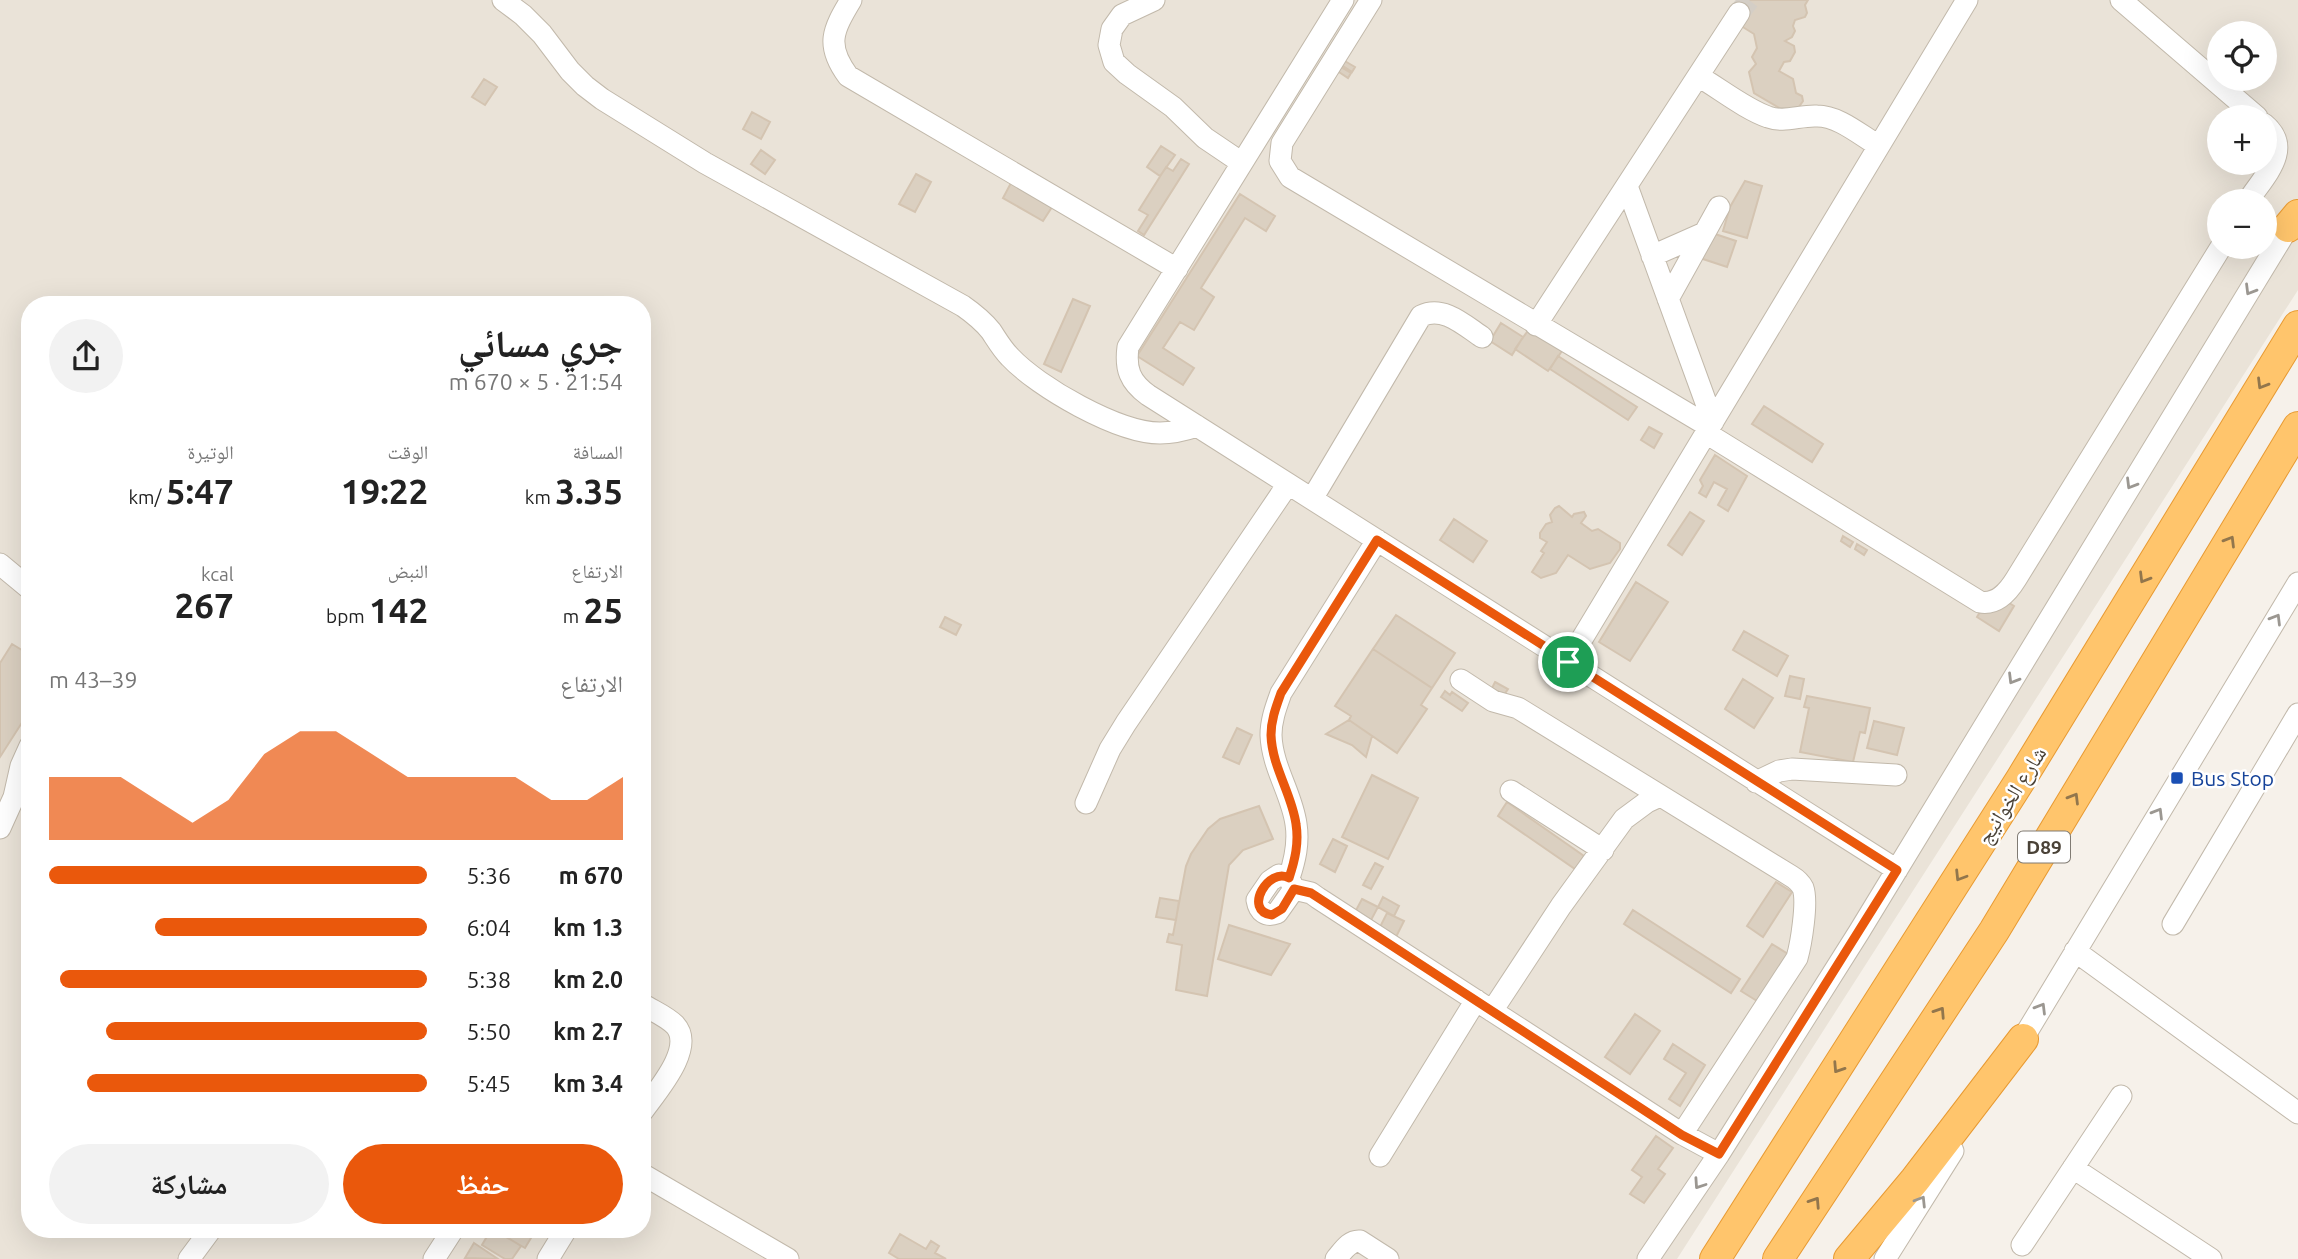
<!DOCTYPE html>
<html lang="ar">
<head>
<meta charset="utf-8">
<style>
  body { margin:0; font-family:Ubuntu,"Noto Naskh Arabic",sans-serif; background:#f2f2f2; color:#222; direction:rtl; height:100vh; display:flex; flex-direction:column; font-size:26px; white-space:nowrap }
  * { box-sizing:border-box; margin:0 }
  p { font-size:23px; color:#767676 }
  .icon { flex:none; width:38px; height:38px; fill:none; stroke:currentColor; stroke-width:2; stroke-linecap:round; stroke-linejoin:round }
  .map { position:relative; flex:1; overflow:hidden; direction:ltr }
  .drawer { position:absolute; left:21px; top:296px; width:630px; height:942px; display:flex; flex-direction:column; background:#fff; border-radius:28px; box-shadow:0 7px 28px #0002; direction:rtl }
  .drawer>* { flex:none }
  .buttons { position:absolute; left:2207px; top:21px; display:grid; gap:14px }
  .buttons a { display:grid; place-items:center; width:70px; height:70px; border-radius:50%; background:#fff; box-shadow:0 7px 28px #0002; font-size:35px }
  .pin { position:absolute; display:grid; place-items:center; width:60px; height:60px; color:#fff; margin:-30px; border:4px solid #fff; border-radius:50%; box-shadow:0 2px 7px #0007 }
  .round { display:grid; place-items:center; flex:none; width:74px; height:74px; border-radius:37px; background:#f2f2f2 }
  .summary { display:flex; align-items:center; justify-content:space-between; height:119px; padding:0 28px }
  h1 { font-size:38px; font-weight:700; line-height:52px }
  .metrics { display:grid; grid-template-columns:repeat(3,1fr); gap:10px; height:119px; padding:7px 28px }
  .metrics div { display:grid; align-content:center }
  .metrics b { font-size:35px; font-weight:700 }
  .metrics small { font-size:19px; font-weight:400 }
  .metrics p { font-size:19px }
  .chart { height:196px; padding:14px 28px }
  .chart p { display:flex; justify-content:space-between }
  .chart svg { width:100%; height:126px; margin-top:7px; fill:#ea580c; opacity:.7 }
  .cta { display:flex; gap:14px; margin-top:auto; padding:14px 28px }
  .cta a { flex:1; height:80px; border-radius:42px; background:#ea580c; color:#fff; font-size:28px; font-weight:700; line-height:80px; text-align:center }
  .cta a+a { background:#f2f2f2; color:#222 }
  ul { padding:0 28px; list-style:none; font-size:23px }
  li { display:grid; grid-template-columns:112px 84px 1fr; align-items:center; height:52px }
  li i { height:18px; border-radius:9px; background:#ea580c }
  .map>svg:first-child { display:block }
  .residential { fill:#eae3d8; fill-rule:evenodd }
  .building { fill:#dbd0c1; stroke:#d4c4b1; stroke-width:2 }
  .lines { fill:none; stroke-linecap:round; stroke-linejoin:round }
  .minor-tunnel { stroke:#d4cec6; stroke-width:21; stroke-dasharray:21 10; stroke-linecap:butt }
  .minor-casing { stroke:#c2b9ab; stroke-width:23 }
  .highway-casing { stroke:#e89a32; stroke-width:32 }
  .minor { stroke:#fff; stroke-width:21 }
  .highway { stroke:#ffc56c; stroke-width:30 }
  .oneway { stroke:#9b9791 }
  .oneway2 { stroke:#92764c }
  .route-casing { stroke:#fff; stroke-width:14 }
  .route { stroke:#ea580c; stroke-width:9 }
  .transit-dot { fill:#1a4fb4; stroke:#fff; stroke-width:2.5 }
  .labels { text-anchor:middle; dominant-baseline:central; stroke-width:5; stroke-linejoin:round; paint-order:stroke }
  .shield { fill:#fff; stroke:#807b73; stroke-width:2 }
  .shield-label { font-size:19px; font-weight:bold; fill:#4a4237 }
  .transit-label { font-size:21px; fill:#164399; stroke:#fff; text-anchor:start }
  .street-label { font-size:21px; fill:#4a4237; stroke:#fff }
</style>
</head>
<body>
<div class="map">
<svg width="2298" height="1259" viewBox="0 0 2298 1259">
  <rect width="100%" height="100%" fill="#f6f1ea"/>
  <!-- residential -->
  <path class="residential" d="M 0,0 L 2298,0 L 2298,290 L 1677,1259 L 0,1259 ZM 2219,33 L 2264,33 L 2264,79 L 2219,79 ZM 2219,117 L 2264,117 L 2264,163 L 2219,163 ZM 2219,201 L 2264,201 L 2264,247 L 2219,247 ZM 30,304 L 642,304 L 642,1228 L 30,1228 Z"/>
  <!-- building -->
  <path class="building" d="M 1742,0 L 1808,0 L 1805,5 L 1807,13 L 1805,17 L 1795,20 L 1793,26 L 1795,31 L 1792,37 L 1785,41 L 1794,46 L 1795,52 L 1790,61 L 1784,62 L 1779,71 L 1793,79 L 1796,93 L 1802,96 L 1803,101 L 1796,111 L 1788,113 L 1754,93 L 1749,72 L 1756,64 L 1752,57 L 1757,48 L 1754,34 L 1738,24 L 1736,11 Z
    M 1343,60 L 1355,67 L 1352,72 L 1340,64 Z
    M 1339,66 L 1351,73 L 1348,78 L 1336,70 Z
    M 484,79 L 497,87 L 485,105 L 472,97 Z
    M 752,112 L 770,122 L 761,139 L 743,129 Z
    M 1161,146 L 1175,155 L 1160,176 L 1147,167 Z
    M 761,150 L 775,160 L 765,174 L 751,164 Z
    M 1181,159 L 1189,164 L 1144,235 L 1138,231 L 1148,215 L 1139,210 L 1166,167 L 1173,171 Z
    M 916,174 L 931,182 L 915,212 L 899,204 Z
    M 1745,181 L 1762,186 L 1747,238 L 1723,231 L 1730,207 Z
    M 1011,183 L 1052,207 L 1043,221 L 1003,198 Z
    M 1240,194 L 1275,216 L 1266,231 L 1245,218 L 1201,288 L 1214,297 L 1194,330 L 1180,322 L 1163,348 L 1194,368 L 1183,385 L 1137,356 Z
    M 1709,232 L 1736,241 L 1727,267 L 1700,258 Z
    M 1073,299 L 1090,306 L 1061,372 L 1044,364 Z
    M 1501,323 L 1523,337 L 1512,355 L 1490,341 Z
    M 1529,329 L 1562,351 L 1548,371 L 1515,349 Z
    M 1558,356 L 1637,407 L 1628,420 L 1550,369 Z
    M 1764,406 L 1823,444 L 1812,462 L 1752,424 Z
    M 1649,427 L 1662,434 L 1654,448 L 1641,440 Z
    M 1715,455 L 1747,476 L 1728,511 L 1718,505 L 1727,489 L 1714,482 L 1706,497 L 1699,493 L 1703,486 L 1700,480 Z
    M 1559,506 L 1572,517 L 1574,514 L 1584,512 L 1586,516 L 1581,523 L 1592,531 L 1598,529 L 1620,543 L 1620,549 L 1610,563 L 1590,569 L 1568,555 L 1556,573 L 1541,578 L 1532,572 L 1544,553 L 1541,551 L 1547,542 L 1540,538 L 1540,533 L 1546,524 L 1552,522 L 1550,515 L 1555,508 Z
    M 1690,512 L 1704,521 L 1682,555 L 1668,545 Z
    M 1454,519 L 1487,541 L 1473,562 L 1440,540 Z
    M 1843,536 L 1853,542 L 1850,547 L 1841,541 Z
    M 1857,544 L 1867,550 L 1864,555 L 1855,549 Z
    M 1636,582 L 1668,602 L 1630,661 L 1599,642 Z
    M 2006,601 L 2014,606 L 1999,631 L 1977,617 L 1983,607 Z
    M 1396,615 L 1455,653 L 1432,688 L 1373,649 Z
    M 945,617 L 961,625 L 956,635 L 940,627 Z
    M 1744,631 L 1788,656 L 1777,676 L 1733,650 Z
    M 12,644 L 30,655 L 30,710 L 0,757 L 0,663 Z
    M 1373,649 L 1432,688 L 1421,705 L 1427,709 L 1397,753 L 1349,720 L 1351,716 L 1335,706 Z
    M 1790,676 L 1804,679 L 1800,699 L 1785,696 Z
    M 1743,679 L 1773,698 L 1754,728 L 1725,709 Z
    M 1495,682 L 1508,689 L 1504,695 L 1492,688 Z
    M 1445,691 L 1450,695 L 1452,692 L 1468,703 L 1462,711 L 1441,697 Z
    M 1807,696 L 1870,708 L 1865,733 L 1860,732 L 1853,762 L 1800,752 L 1809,708 L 1804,707 Z
    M 1349,720 L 1372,736 L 1366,757 L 1352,745 L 1326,734 Z
    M 1874,721 L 1904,728 L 1897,755 L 1867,748 Z
    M 1237,728 L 1252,735 L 1239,764 L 1223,757 Z
    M 1372,775 L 1418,798 L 1388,859 L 1342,837 Z
    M 1507,802 L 1584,856 L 1575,869 L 1498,816 Z
    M 1259,806 L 1273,839 L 1243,850 L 1229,865 L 1207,996 L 1176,990 L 1182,945 L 1167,942 L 1169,934 L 1173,935 L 1186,866 L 1191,854 L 1208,829 L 1220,819 Z
    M 1333,839 L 1347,846 L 1335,872 L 1320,864 Z
    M 1375,863 L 1383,867 L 1371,889 L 1363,885 Z
    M 1776,882 L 1792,892 L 1763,937 L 1747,926 Z
    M 1383,897 L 1399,906 L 1394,916 L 1378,907 Z
    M 1160,898 L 1179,901 L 1176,920 L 1156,917 Z
    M 1362,899 L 1378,907 L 1370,922 L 1354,914 Z
    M 1633,910 L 1740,979 L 1731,993 L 1624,924 Z
    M 1387,913 L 1404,921 L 1396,937 L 1379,929 Z
    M 1229,925 L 1290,944 L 1271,975 L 1218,959 Z
    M 1772,944 L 1788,954 L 1757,1001 L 1741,991 Z
    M 1635,1014 L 1660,1031 L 1630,1074 L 1605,1057 Z
    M 1673,1044 L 1705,1065 L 1680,1106 L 1669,1099 L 1686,1073 L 1664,1059 Z
    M 1656,1136 L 1673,1148 L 1658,1169 L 1665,1174 L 1644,1203 L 1630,1194 L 1642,1177 L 1632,1170 Z
    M 492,1228 L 521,1246 L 512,1259 L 505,1259 L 482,1245 Z
    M 512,1228 L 537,1228 L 525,1248 L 506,1237 Z
    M 900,1234 L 926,1249 L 931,1241 L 939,1246 L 935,1253 L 946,1259 L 899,1259 L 889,1253 Z
    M 474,1243 L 498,1259 L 465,1258 Z"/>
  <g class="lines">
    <!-- minor-tunnel -->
    <path class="minor-tunnel" d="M 1739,13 L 1749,0"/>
    <!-- minor casing -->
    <g class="minor-casing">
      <path id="minor" d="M 503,0 L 523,15 L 542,34 L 570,71 L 585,86 L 602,99 L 705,163 L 963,306 C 973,313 983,321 991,331 C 997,340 1002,349 1010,357 C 1038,387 1118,433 1160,433 C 1173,433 1185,430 1197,426
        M 851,0 C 833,30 825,45 848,76 L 1177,269
        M 1154,0 L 1122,15 L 1112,29 L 1109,45 L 1114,62 L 1127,74 L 1173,107 L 1205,138 L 1242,163
        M 1343,0 L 1128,347 C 1125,369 1130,382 1148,395 L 1897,870
        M 1371,0 L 1282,143 L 1280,161 L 1290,177 L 1710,427
        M 2121,0 L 2257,117
        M 1698,76 C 1719,88 1745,109 1768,117 C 1784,123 1800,115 1817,116 C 1839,116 1860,135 1879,146
        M 1627,186 L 1713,422
        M 2248,201 C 2264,176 2294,149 2264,124
        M 1652,256 L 1704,233
        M 1668,299 L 1719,207
        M 1536,325 L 1739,13
        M 1706,433 L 1980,602 C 1997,605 2008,592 2016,579 L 2221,247
        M 1312,499 L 1421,316 C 1443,305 1464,325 1482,337
        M 0,564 L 30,589
        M 1568,662 L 1967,0
        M 1461,680 L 1493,701 L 1518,708 L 1791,876 C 1796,879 1800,882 1803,888 C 1808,902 1801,944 1797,958 L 1682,1134
        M 1756,782 L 1779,771 L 1792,769 L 1896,775
        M 1511,791 L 1603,850
        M 1086,803 L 1110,749 L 1126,723 L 1288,484
        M 0,828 L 14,797 L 21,766 L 30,746
        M 1279,875 L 1289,878 L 1294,889 L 1277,913 C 1266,917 1259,912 1257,900 L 1270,881 Z
        M 1289,878 C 1295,860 1299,843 1296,824 C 1292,794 1272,767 1271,735 C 1271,720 1276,707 1281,693 L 1377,540
        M 1294,889 L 1311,893 L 1318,898 L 1682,1134 L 1719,1154
        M 2173,924 L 2298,714
        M 2075,951 L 2298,1113
        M 642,1004 C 653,1011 666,1016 675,1025 C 696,1048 656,1092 642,1112
        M 1492,1011 L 1561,906 L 1624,819 L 1647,802 L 1660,796
        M 2016,1050 L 2298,583
        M 1380,1156 L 1476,1000
        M 2073,1168 L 2211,1259
        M 642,1174 L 788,1259
        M 2022,1245 L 2121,1096
        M 189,1259 L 212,1228
        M 434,1259 L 454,1228
        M 548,1259 L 567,1228
        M 1336,1259 C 1343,1251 1349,1240 1360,1241 L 1388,1259
        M 1648,1259 L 1719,1154 L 1859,932 L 2295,216
        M 1885,1259 L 1953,1151"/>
    </g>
    <!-- highway casing -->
    <g class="highway-casing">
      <path id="highway" d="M 2288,227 L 2298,215
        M 1715,1259 L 2021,779 L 2298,326
        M 1778,1259 L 1994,931 L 2298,427
        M 1849,1259 L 1915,1180 L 2023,1039"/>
    </g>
    <!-- minor -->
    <use href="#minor" class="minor"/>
    <!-- highway -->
    <use href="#highway" class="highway"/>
  </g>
  <!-- one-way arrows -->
  <defs><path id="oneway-chevron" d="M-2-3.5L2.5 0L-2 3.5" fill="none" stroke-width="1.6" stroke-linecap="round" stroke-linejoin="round" transform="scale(1.75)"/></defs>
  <g class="oneway">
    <use href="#oneway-chevron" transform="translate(2250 290) rotate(121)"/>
    <use href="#oneway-chevron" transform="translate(2131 484) rotate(121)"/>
    <use href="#oneway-chevron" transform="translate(2276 619) rotate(-59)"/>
    <use href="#oneway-chevron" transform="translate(2013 679) rotate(121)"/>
    <use href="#oneway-chevron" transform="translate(2158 813) rotate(-59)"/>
    <use href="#oneway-chevron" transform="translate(2041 1008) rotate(-59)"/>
    <use href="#oneway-chevron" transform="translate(1699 1184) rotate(124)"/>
    <use href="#oneway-chevron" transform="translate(1921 1201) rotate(-58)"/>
  </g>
  <g class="oneway2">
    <use href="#oneway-chevron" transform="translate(2262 384) rotate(121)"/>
    <use href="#oneway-chevron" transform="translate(2230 541) rotate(-59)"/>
    <use href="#oneway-chevron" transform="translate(2144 578) rotate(121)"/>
    <use href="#oneway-chevron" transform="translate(2074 798) rotate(-59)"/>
    <use href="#oneway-chevron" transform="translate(1960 876) rotate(122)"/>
    <use href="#oneway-chevron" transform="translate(1940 1012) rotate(-57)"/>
    <use href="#oneway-chevron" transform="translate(1838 1068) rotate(123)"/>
    <use href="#oneway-chevron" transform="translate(1815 1202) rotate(-57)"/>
  </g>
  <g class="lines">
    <!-- route casing -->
    <g class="route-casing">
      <path id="route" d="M 1377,540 L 1897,870 L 1719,1154 L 1682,1135 L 1311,893 L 1294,889 L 1282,909 L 1272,915 C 1242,911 1269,866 1289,878 C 1295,860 1299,843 1296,824 C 1292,794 1272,767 1271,735 C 1271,720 1276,707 1281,693 Z"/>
    </g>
    <!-- route -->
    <use href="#route" class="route"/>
  </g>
  <!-- markers -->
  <rect class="transit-dot" x="2170" y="771" width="14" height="14" rx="3.5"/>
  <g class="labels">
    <!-- shield labels -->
    <rect class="shield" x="2018" y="831.5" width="52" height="31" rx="5"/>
    <g class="shield-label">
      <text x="2044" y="847">D89</text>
    </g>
    <!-- transit labels -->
    <g class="transit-label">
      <text x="2191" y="778">Bus Stop</text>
    </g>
    <!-- street labels -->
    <g class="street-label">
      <text transform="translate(2011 795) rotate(-58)">شارع الخوانيج</text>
    </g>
  </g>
</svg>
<div class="buttons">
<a><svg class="icon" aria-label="locate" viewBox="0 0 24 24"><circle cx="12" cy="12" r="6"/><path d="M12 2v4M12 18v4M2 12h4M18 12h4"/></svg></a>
<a>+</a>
<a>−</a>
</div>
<div class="pin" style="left:1568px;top:662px;background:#1e9e55"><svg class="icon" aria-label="arrive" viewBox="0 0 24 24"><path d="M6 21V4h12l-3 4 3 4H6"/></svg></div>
<section class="drawer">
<div class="summary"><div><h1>جري مسائي</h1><p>21:54 · 5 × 670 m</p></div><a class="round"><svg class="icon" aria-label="share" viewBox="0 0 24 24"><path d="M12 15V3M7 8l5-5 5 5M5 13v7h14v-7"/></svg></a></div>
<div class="metrics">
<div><p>المسافة</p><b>3.35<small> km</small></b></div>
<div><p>الوقت</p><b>19:22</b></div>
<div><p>الوتيرة</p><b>5:47<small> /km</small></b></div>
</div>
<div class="metrics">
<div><p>الارتفاع</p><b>25<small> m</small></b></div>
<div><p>النبض</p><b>142<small> bpm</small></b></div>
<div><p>kcal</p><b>267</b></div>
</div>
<div class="chart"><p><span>الارتفاع</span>39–43 m</p>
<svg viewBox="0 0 160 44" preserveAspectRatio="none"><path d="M0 44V22L10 22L20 22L30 30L40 38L50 30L60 14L70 6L80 6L90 14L100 22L110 22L120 22L130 22L140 30L150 30L160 22V44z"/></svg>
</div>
<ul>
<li><b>670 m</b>5:36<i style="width:100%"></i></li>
<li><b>1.3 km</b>6:04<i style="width:72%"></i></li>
<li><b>2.0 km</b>5:38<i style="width:97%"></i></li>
<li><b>2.7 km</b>5:50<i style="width:85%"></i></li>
<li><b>3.4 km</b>5:45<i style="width:90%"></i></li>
</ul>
<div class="cta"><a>حفظ</a><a>مشاركة</a></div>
</section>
</div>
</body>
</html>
